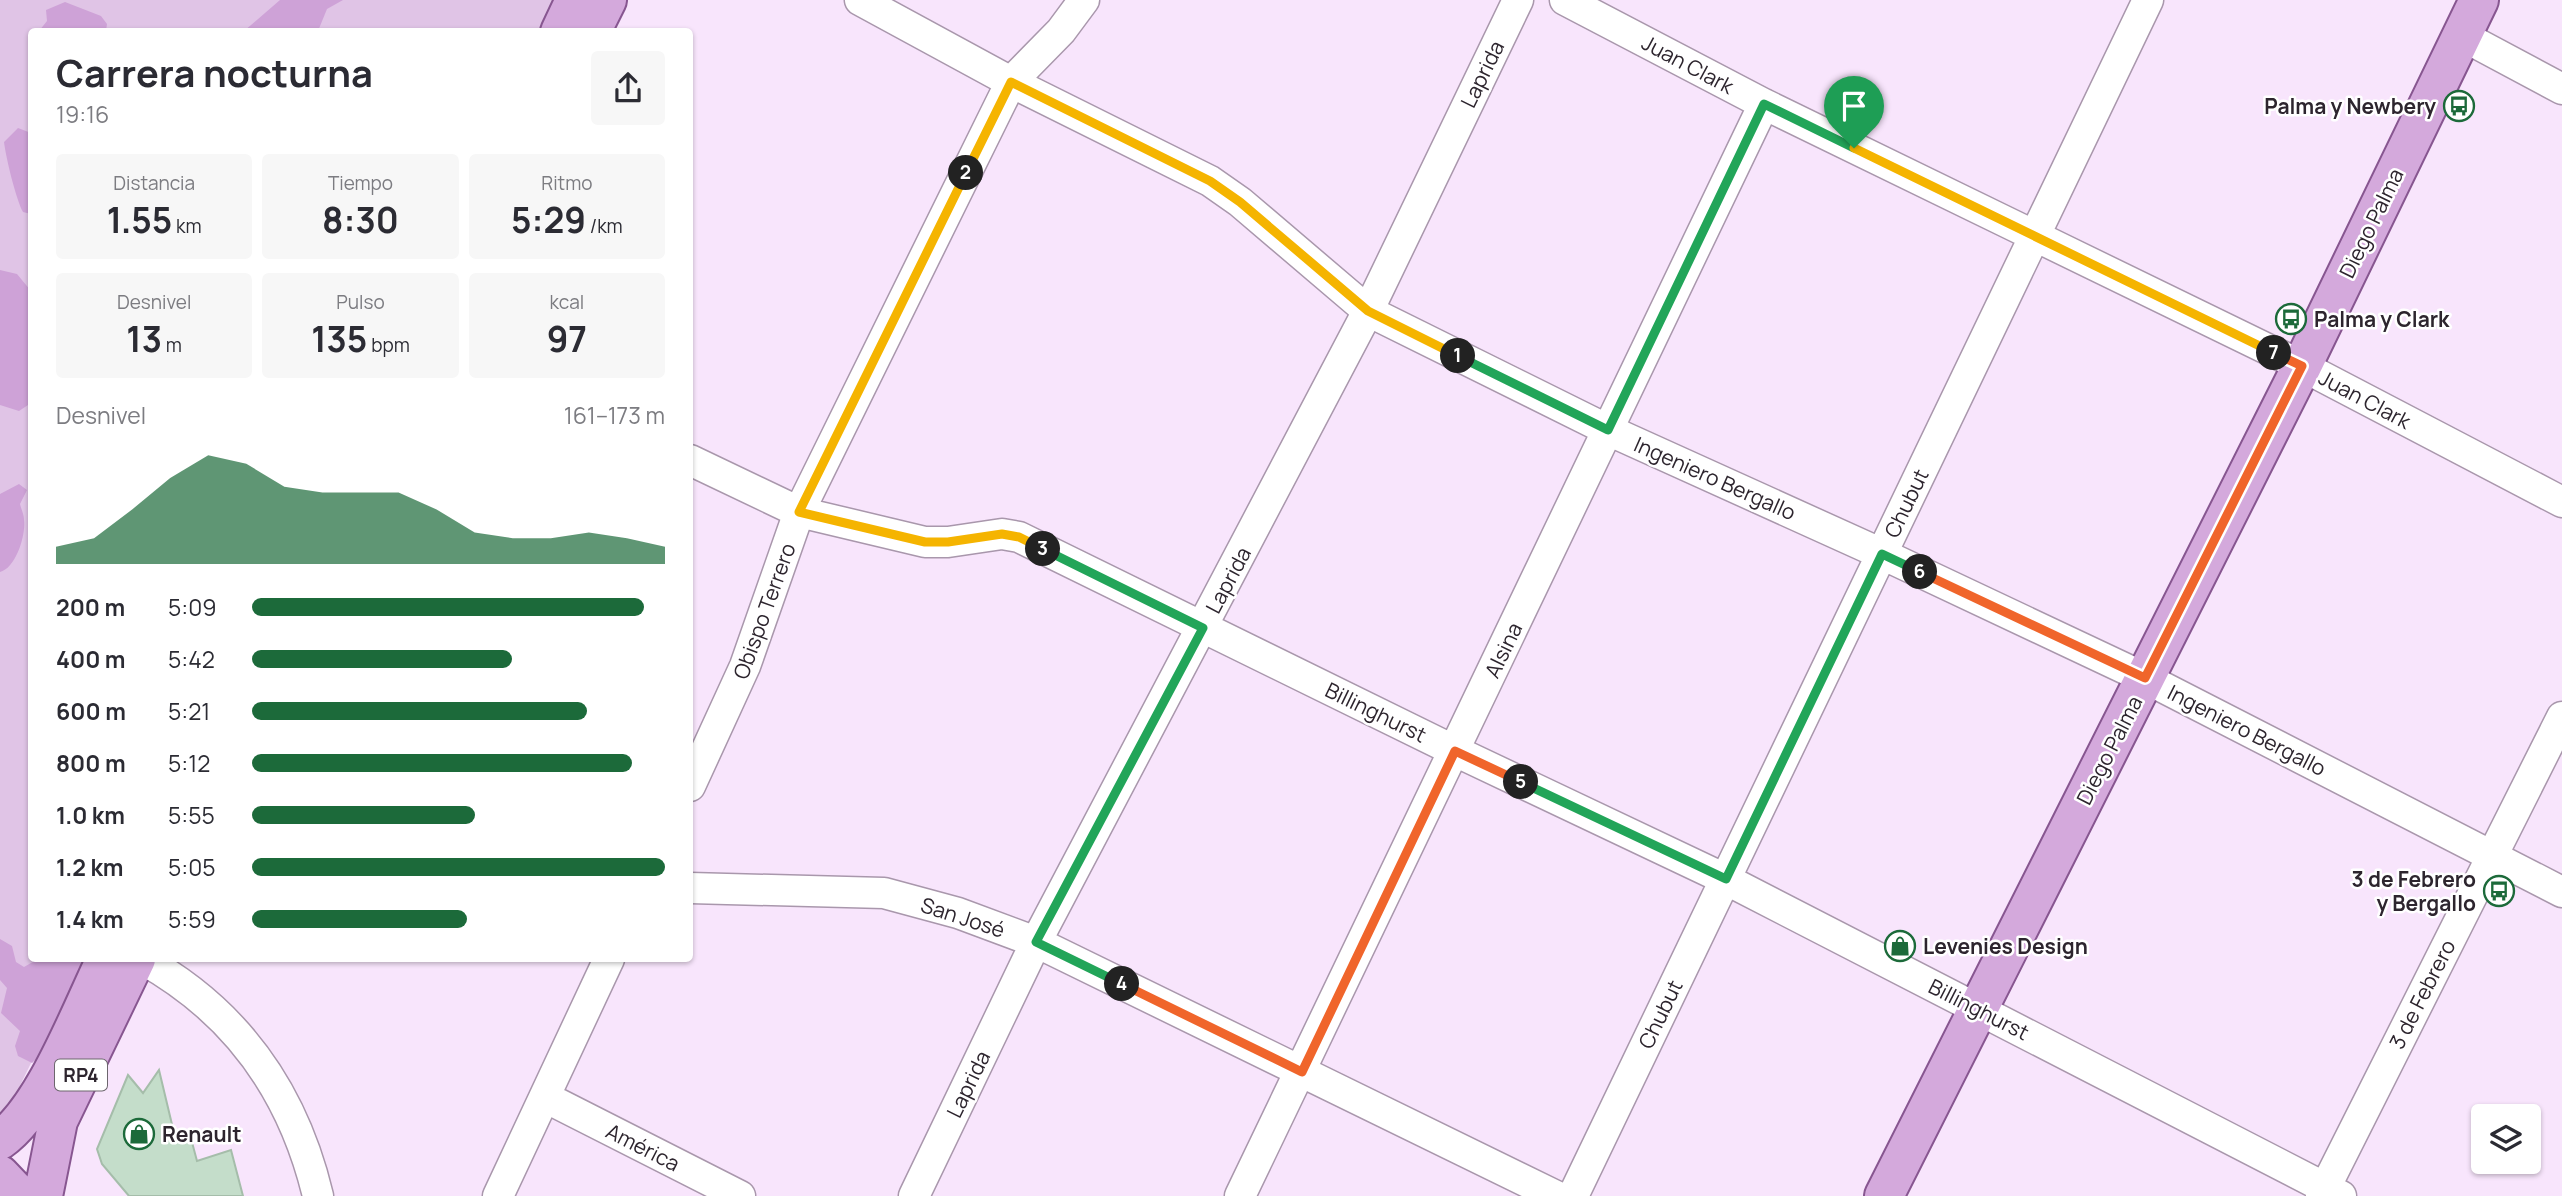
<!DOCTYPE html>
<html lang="es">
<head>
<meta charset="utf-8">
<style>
  body { margin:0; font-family:Manrope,sans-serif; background:#f7f7f7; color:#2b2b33; height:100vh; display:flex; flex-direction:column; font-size:26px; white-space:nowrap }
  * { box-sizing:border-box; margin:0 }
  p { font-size:23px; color:#7c7c81 }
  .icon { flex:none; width:38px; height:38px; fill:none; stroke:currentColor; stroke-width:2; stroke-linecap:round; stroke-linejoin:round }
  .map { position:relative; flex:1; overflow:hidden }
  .panel { position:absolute; left:28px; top:28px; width:665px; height:934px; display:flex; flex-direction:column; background:#fff; border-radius:7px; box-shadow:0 2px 5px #0004 }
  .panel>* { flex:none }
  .tools { position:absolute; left:2471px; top:1104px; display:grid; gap:14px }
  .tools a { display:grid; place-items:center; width:70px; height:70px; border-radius:7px; background:#fff; box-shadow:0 2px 5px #0004; font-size:35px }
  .pin { position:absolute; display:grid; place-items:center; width:60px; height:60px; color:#fff; margin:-72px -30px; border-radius:50% 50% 50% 0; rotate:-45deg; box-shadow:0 0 7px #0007 }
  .pin .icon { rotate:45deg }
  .km { position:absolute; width:35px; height:35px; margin:-18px; border-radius:50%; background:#222; color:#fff; font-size:19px; line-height:35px; text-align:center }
  .round { display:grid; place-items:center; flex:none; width:74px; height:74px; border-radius:7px; background:#f7f7f7 }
  .headline { display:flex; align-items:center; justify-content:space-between; height:119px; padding:0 28px }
  h1 { font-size:38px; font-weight:700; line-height:52px }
  .figures { display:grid; grid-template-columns:repeat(3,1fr); gap:10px; height:119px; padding:7px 28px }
  .figures div { display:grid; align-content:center; border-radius:7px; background:#f7f7f7; text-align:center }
  .figures b { font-size:35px; font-weight:700 }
  .figures small { font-size:19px; font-weight:400 }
  .figures p { font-size:19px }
  .chart { height:196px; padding:14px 28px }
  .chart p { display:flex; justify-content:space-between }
  .chart svg { width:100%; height:126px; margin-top:7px; fill:#1c6a3a; opacity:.7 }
  ul { padding:0 28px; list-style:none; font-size:23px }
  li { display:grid; grid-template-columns:112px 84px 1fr; align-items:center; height:52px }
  li i { height:18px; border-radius:9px; background:#1c6a3a }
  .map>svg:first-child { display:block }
  .green { fill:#e0c4e6 }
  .forest { fill:#cea2d7 }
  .building { fill:#c4ddca; stroke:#a5bdaa; stroke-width:2 }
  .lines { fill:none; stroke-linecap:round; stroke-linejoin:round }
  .minor-casing { stroke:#a997ac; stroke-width:33 }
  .major-casing { stroke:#875690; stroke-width:42 }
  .minor { stroke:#fff; stroke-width:30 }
  .major { stroke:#d4a9dc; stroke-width:38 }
  .split-1-casing { stroke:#fff; stroke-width:14 }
  .split-2-casing { stroke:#fff; stroke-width:14 }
  .split-3-casing { stroke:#fff; stroke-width:14 }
  .split-4-casing { stroke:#fff; stroke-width:14 }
  .split-5-casing { stroke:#fff; stroke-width:14 }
  .split-6-casing { stroke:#fff; stroke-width:14 }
  .split-7-casing { stroke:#fff; stroke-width:14 }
  .split-8-casing { stroke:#fff; stroke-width:14 }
  .split-1 { stroke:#22a559; stroke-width:9 }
  .split-2 { stroke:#f5b400; stroke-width:9 }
  .split-3 { stroke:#f5b400; stroke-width:9 }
  .split-4 { stroke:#22a559; stroke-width:9 }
  .split-5 { stroke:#f0652b; stroke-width:9 }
  .split-6 { stroke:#22a559; stroke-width:9 }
  .split-7 { stroke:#f0652b; stroke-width:9 }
  .split-8 { stroke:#f5b400; stroke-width:9 }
  .labels { text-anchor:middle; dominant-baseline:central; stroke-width:5; stroke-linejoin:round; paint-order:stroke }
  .shield { fill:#fff; stroke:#6c666d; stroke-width:2 }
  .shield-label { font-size:19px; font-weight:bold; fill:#2d252e }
  .street-label { font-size:21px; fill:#2d252e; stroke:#fff }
  .poi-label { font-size:21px; font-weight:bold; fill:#2d252e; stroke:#fff; text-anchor:start }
</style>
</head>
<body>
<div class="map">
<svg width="2562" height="1196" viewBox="0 0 2562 1196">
  <rect width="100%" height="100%" fill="#f8e5fc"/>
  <!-- green -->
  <path class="green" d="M 0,0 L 555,0 L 540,31 L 32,32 L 32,959 L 82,959 L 7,1112 L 0,1114 Z"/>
  <!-- forest -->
  <path class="forest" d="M 280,0 L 343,0 L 327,9 L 318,31 L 244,31 Z
    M 65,2 L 101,16 L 107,24 L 106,31 L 39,31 L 47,21 L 46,10 Z
    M 18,128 L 31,133 L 31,214 L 23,212 C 16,199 6,158 4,142 Z
    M 0,270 L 17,274 L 31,291 L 31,403 L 19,411 L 0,405 Z
    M 19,484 L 27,490 L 20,504 C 21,509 24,514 24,520 C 26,535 16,568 0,572 L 0,494 Z
    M 0,939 L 12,946 L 16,962 L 24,967 L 38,959 L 93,959 L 62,1009 L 43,1053 L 32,1063 L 18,1056 L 15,1046 L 20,1031 L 1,1013 L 7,988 L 0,980 Z"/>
  <!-- building -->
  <path class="building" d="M 159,1070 L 175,1137 L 189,1131 L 197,1161 L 231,1150 L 243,1196 L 129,1196 L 102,1164 L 97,1149 L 128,1075 L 143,1093 Z"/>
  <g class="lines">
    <!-- minor casing -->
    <g class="minor-casing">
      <path id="minor" d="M 860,0 L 1011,82 L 1210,181 L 1240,202 L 1368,311 L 1608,430 L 1882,554 L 2145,678 L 2562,892
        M 1565,0 L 1764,104 L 2302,366 L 2562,502
        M 2461,35 L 2562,89
        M 690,460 L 799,512 L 925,542 L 948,542 L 1002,534 L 1019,537 L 1455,751 L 1725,879 L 2341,1196
        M 690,786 L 745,666 L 799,512 L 1011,82 L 1061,31 L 1084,0
        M 690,888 L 884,893 L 958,913 L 1036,942 L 1556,1196
        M 142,959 C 236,1011 293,1091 318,1196
        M 545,1097 L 740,1196
        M 498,1196 L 609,959
        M 914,1196 L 1036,942 L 1368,311 L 1518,0
        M 1240,1196 L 1764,104
        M 1573,1196 L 2148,0
        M 2321,1196 L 2562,717"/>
    </g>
    <!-- major casing -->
    <g class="major-casing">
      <path id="major" d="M 560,32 L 575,0
        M 591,32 L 607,0
        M 0,1140 C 44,1110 82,1008 106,959
        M 0,1175 L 20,1196
        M 43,1196 L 58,1121 L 136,959
        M 1884,1196 L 2302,366 L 2479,0"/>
    </g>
    <!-- minor -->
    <use href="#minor" class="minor"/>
    <!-- major -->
    <use href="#major" class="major"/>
  </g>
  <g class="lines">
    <!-- split-1 casing -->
    <g class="split-1-casing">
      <path id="split-1" d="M 1458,356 L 1608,430 L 1764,104 L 1854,148"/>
    </g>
    <!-- split-2 casing -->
    <g class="split-2-casing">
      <path id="split-2" d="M 966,173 L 1011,82 L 1210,181 L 1240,202 L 1368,311 L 1458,356"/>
    </g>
    <!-- split-3 casing -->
    <g class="split-3-casing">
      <path id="split-3" d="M 966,173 L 799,512 L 925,542 L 948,542 L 1002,534 L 1019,537 L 1043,549"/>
    </g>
    <!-- split-4 casing -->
    <g class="split-4-casing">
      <path id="split-4" d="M 1043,549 L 1203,628 L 1036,942 L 1122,984"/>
    </g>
    <!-- split-5 casing -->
    <g class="split-5-casing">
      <path id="split-5" d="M 1122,984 L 1302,1072 L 1455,751 L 1521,782"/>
    </g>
    <!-- split-6 casing -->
    <g class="split-6-casing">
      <path id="split-6" d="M 1521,782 L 1726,879 L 1882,554 L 1920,572"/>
    </g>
    <!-- split-7 casing -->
    <g class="split-7-casing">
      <path id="split-7" d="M 1920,572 L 2145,678 L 2302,366 L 2274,353"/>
    </g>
    <!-- split-8 casing -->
    <g class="split-8-casing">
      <path id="split-8" d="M 1854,148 L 2274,353"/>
    </g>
    <!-- split-1 -->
    <use href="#split-1" class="split-1"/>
    <!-- split-2 -->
    <use href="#split-2" class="split-2"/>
    <!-- split-3 -->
    <use href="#split-3" class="split-3"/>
    <!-- split-4 -->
    <use href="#split-4" class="split-4"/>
    <!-- split-5 -->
    <use href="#split-5" class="split-5"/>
    <!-- split-6 -->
    <use href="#split-6" class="split-6"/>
    <!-- split-7 -->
    <use href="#split-7" class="split-7"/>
    <!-- split-8 -->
    <use href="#split-8" class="split-8"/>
  </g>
  <!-- icons -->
  <defs>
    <g id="bus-ring" transform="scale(1.575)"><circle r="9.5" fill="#fff" stroke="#1c6a3a" stroke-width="1.5"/><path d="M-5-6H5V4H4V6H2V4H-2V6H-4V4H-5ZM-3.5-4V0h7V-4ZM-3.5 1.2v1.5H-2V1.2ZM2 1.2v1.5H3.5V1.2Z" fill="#1c6a3a"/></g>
    <g id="shop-ring" transform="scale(1.575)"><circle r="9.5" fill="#fff" stroke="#1c6a3a" stroke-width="1.5"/><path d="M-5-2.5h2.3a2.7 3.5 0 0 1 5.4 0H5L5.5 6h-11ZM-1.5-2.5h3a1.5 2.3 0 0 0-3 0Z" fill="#1c6a3a"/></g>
  </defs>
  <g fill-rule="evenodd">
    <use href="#bus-ring" x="2459" y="106"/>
    <use href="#bus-ring" x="2291" y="319"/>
    <use href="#bus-ring" x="2499" y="891"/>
    <use href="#shop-ring" x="1900" y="946"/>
    <use href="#shop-ring" x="139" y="1134"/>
  </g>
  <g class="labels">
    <!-- shield labels -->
    <rect class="shield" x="55" y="1059.5" width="52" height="31" rx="5"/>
    <g class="shield-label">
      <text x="81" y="1075">RP4</text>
    </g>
    <!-- street labels -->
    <g class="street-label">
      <text transform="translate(1688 64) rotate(28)">Juan Clark</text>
      <text transform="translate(1482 74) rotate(-64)">Laprida</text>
      <text transform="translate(2371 223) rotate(-64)">Diego Palma</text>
      <text transform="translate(2365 399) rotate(28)">Juan Clark</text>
      <text transform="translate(1715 478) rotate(24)">Ingeniero Bergallo</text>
      <text transform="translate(1906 503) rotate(-64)">Chubut</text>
      <text transform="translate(1228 580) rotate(-62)">Laprida</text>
      <text transform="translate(764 611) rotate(-70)">Obispo Terrero</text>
      <text transform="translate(1503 650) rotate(-64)">Alsina</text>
      <text transform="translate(1376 712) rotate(26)">Billinghurst</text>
      <text transform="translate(2247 730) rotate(27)">Ingeniero Bergallo</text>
      <text transform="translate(2109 750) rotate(-63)">Diego Palma</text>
      <text transform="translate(963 917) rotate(18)">San José</text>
      <text transform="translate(2422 994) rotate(-63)">3 de Febrero</text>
      <text transform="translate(1979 1009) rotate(27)">Billinghurst</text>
      <text transform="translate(1660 1014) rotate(-64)">Chubut</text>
      <text transform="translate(968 1084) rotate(-64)">Laprida</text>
      <text transform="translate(643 1147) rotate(27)">América</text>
    </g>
    <!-- poi labels -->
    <g class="poi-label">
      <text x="2436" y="106" text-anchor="end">Palma y Newbery</text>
      <text x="2314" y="319">Palma y Clark</text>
      <text x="2476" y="879" text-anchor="end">3 de Febrero<tspan x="2476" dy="24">y Bergallo</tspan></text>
      <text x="1923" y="946">Levenies Design</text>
      <text x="162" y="1134">Renault</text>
    </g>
  </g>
</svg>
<div class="tools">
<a><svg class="icon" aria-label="layers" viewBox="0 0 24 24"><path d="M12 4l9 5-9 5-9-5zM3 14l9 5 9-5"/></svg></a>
</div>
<div class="pin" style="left:1854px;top:148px;background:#1e9e55"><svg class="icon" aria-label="arrive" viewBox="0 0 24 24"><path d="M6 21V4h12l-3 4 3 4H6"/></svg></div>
<b class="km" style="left:1458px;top:356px">1</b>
<b class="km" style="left:966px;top:173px">2</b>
<b class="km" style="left:1043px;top:549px">3</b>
<b class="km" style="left:1122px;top:984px">4</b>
<b class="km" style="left:1521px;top:782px">5</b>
<b class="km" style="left:1920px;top:572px">6</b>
<b class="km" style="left:2274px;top:353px">7</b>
<section class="panel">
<div class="headline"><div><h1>Carrera nocturna</h1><p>19:16</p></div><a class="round"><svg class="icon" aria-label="share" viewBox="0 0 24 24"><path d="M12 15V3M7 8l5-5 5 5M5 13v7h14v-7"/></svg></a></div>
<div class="figures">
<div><p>Distancia</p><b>1.55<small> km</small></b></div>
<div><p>Tiempo</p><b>8:30</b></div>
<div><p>Ritmo</p><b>5:29<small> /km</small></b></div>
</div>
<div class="figures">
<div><p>Desnivel</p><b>13<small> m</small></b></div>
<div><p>Pulso</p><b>135<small> bpm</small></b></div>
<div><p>kcal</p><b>97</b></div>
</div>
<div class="chart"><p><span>Desnivel</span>161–173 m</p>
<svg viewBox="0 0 160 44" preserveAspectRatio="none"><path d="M0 44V38L10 35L20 25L30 14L40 6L50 9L60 17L70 19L80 19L90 19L100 25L110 33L120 35L130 35L140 33L150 35L160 38V44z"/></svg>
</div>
<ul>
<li><b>200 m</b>5:09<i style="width:95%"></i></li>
<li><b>400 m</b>5:42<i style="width:63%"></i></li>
<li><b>600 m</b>5:21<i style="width:81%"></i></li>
<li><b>800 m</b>5:12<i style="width:92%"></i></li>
<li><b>1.0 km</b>5:55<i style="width:54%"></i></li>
<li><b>1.2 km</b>5:05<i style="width:100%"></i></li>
<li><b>1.4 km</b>5:59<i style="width:52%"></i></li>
</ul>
</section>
</div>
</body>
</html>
